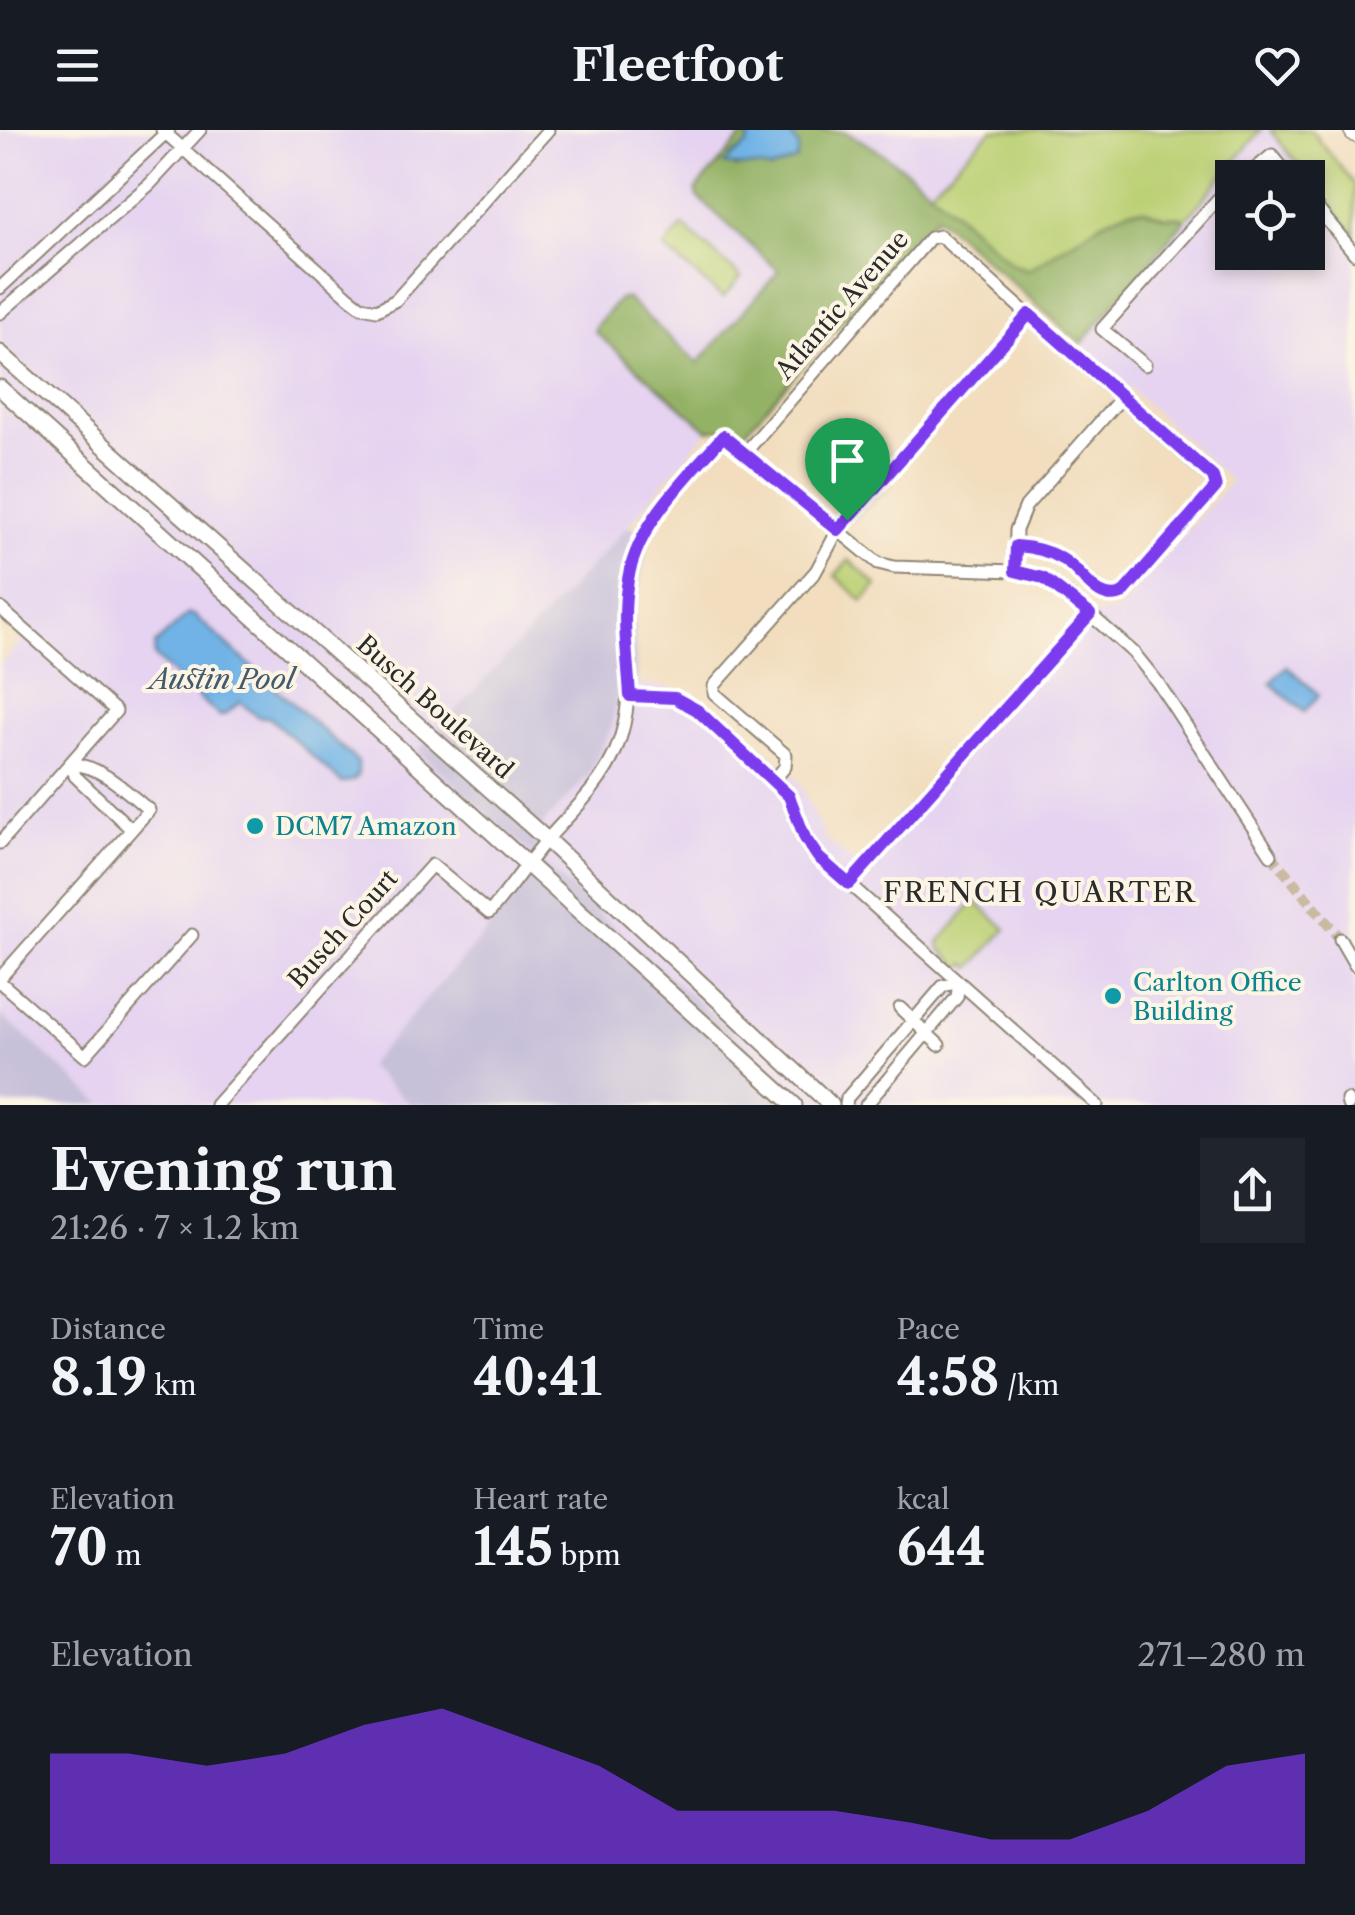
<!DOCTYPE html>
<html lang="en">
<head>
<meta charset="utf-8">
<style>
  body { margin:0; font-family:"Libre Caslon Text",serif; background:#20242c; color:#f1f3f6; height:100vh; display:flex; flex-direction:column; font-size:38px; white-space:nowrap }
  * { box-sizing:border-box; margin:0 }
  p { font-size:32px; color:#9ea1a6 }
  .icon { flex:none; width:55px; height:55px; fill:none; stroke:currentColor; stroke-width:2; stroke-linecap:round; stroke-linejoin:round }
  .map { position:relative; height:975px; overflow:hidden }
  .side { display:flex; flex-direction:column; background:#171b24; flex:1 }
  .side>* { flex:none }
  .controls { position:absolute; left:1215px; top:30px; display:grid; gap:20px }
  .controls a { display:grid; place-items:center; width:110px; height:110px; border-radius:0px; background:#171b24; box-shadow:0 5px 15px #0003; font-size:50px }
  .pin { position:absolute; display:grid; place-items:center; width:85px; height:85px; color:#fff; margin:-102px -42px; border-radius:50% 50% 50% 0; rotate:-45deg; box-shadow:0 0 10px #0007 }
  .pin .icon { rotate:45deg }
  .round { display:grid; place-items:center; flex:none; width:105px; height:105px; border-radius:0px; background:#20242c }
  .headline { display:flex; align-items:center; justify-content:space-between; height:170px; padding:0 50px }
  h1 { font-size:55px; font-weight:700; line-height:75px }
  .metrics { display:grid; grid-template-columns:repeat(3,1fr); gap:15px; height:170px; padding:10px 50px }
  .metrics div { display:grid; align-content:center }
  .metrics b { font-size:50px; font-weight:700 }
  .metrics small { font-size:28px; font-weight:400 }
  .metrics p { font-size:28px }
  .chart { height:280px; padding:20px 50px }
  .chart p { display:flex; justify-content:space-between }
  .chart svg { width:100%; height:180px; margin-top:10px; fill:#7c3aed; opacity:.7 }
  header { display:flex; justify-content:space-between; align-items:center; height:130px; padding:0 50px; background:#171b24; font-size:45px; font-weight:700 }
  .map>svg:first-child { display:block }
  .built { fill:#e5d3f1; fill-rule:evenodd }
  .industrial { fill:#c7c0d9 }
  .green { fill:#bbd074; stroke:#737e50; stroke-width:2.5 }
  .forest { fill:#94b266; stroke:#606e48; stroke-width:2.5 }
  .water { fill:#71b3e6; stroke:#4e6f88; stroke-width:2.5 }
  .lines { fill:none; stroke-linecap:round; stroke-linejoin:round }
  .minor-tunnel { stroke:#cabaa1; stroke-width:11; stroke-dasharray:11 5.5; stroke-linecap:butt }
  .minor-casing { stroke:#8e8475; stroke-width:15 }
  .major-casing { stroke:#8e8475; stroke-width:19 }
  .highway-casing { stroke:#8e8475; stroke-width:21 }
  .minor { stroke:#fff; stroke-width:11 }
  .major { stroke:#fff; stroke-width:15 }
  .highway { stroke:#fff; stroke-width:18 }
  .route-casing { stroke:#fff; stroke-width:20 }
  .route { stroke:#7c3aed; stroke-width:12 }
  .culture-dot { fill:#0f9aa8; stroke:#fcf5e5; stroke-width:4 }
  .labels { text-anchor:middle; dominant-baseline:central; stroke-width:8; stroke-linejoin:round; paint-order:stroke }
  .street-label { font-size:25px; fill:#2b2b2b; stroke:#fcf5e5 }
  .culture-label { font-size:25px; fill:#0d838f; stroke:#fcf5e5; text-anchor:start }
  .water-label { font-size:28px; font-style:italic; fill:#445b6c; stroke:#fcf5e5 }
  .neighbourhood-label { font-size:28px; letter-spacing:2.5px; fill:#2b2b2b; stroke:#fcf5e5 }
</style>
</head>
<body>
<header><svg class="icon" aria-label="menu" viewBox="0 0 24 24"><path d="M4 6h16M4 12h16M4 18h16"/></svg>Fleetfoot<svg class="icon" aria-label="heart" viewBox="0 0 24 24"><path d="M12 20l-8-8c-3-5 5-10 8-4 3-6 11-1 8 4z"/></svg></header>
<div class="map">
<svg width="1355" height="975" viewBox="0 0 1355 975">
  <rect width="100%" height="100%" fill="#fcf5e5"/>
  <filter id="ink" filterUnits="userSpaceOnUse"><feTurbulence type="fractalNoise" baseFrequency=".01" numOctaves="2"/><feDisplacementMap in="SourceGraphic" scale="20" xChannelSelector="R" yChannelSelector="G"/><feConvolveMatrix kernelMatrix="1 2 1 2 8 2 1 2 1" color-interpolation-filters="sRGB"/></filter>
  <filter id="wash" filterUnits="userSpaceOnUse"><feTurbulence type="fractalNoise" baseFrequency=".0048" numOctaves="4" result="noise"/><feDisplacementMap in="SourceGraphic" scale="40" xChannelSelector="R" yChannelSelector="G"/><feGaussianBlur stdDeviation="2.25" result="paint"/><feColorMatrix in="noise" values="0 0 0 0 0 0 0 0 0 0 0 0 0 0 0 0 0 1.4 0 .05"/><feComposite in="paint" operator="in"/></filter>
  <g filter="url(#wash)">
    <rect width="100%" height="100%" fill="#f2debf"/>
    <!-- built -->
    <path class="built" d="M 0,0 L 748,0 L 696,61 L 698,67 L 780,141 L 698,233 L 626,169 L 595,197 L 595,202 L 708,300 L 628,396 L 419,621 L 544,693 L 589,645 L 612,596 L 618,564 L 637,554 L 666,557 L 691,564 L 785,637 L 800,652 L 825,709 L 861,739 L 1090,485 L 1116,482 L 1231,351 L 1081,214 L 1261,0 L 1270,0 L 1355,105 L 1355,975 L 813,975 L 537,729 L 499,772 L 489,800 L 368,937 L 411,975 L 103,975 L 0,884 L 0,535 L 28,503 L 0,478 ZM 1232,48 L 1308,48 L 1308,122 L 1232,122 Z
      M 840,0 L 992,0 L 929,61 L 869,15 Z"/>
    <!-- industrial -->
    <path class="industrial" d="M 628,396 L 649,410 L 634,483 L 637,554 L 618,564 L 612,596 L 589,645 L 544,693 L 537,728 L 813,975 L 411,975 L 367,936 L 488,800 L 499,772 L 537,729 L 418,621 Z
      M 0,884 L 103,975 L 0,975 Z"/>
    <!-- green -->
    <path class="green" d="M 992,0 L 1261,0 L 1183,93 L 1182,87 L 1165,87 L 1143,79 L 1028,140 L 1012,134 L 929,61 Z
      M 1270,0 L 1311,0 L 1355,55 L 1355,105 Z
      M 683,96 L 741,147 L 723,168 L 664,118 Z
      M 849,430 L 877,455 L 863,471 L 835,446 Z
      M 975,771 L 1006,799 L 971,838 L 966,833 L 962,838 L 940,818 L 939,812 Z"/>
    <!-- forest -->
    <path class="forest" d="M 748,0 L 749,14 L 730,27 L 735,38 L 754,34 L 770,40 L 799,17 L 788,0 C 805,0 828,0 843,2 C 896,22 968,95 1012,134 L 1028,140 L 1102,92 L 1128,80 L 1143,79 L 1165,87 L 1182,87 L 1183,93 L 1081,214 L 936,86 L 741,306 L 730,299 L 708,300 L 595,202 L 595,197 L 619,169 L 626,168 L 698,233 L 779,141 L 698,67 L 695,61 Z"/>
    <!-- water -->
    <path class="water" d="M 750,0 L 788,0 L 799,17 L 797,30 L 770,40 C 752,33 741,40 724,34 L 748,14 Z
      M 188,484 L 194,485 L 358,632 L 358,644 L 354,650 L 342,653 L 269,587 L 258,587 L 240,572 L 226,584 L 219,586 L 154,526 L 155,515 Z
      M 1287,536 L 1319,565 L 1304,582 L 1271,553 Z"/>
  </g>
  <g filter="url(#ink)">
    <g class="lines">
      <!-- minor-tunnel -->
      <path class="minor-tunnel" d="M 1271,725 L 1340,809"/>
      <!-- minor casing -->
      <g class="minor-casing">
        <path id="minor" d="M 162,0 L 349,167 L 362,177 L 377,180 L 396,170 L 548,0
          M 1244,48 L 1272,25 L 1291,48
          M 1308,67 L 1355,124
          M 0,158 L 169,0
          M 0,183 L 150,54 L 200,0
          M 1145,235 L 1102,199 L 1217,70 L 1232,57
          M 744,324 L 930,108 L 940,106 L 1215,352 L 1212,362 L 1122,464 C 1096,474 1082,440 1062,429 C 1048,420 1033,417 1016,416
          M 1015,441 L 1016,400 L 1026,376 L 1122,267
          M 0,478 L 116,581 L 0,713
          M 631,566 L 675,568 L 697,580 L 789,666 L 805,708 L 819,727 L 1097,975
          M 774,650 L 785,637 L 786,625 L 714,563 L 714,556 L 816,441 L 838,400 L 1029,184
          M 849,754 L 1090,485
          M 1340,809 L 1355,835
          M 0,848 L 149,680 C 127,662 102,636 72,634 L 75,646 L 131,699
          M 0,852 L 85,926 L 192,805
          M 900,878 L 939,915
          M 1347,970 L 1348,975
          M 216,975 L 432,735 L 489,783 C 509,760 526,734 546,711 C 571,682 601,656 616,620 C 641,559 618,511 627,452 C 636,393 686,349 723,306 L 878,433 L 894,437 L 1015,441 L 1043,448 L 1067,464 L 1134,523 L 1158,553 L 1271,725
          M 846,975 L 847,968 L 943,856 L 959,852 L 957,867 L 866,975"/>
      </g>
      <!-- major casing -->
      <g class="major-casing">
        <path id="major" d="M 0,223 L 547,710 L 831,975
          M 0,258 L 794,975"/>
      </g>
      <!-- highway casing -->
      <g class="highway-casing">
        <path id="highway" d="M 1353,0 L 1355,3"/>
      </g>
      <!-- minor -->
      <use href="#minor" class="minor"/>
      <!-- major -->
      <use href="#major" class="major"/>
      <!-- highway -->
      <use href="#highway" class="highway"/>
    </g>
  </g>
  <g class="lines" filter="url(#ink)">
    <!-- route casing -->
    <g class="route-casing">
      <path id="route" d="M 1029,184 L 1213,347 L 1216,357 L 1122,464 C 1096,474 1082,440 1062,429 C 1047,420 1033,417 1016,416 L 1015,441 L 1043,448 L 1090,484 L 849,754 L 818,727 L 805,708 L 789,666 L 697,580 L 675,568 L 630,566 C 628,530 622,492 627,456 C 634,396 685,350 723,306 L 838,400 Z"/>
    </g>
    <!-- route -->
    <use href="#route" class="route"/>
  </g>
  <!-- markers -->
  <g class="culture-dot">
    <circle cx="255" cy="696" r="10"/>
    <circle cx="1113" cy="866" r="10"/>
  </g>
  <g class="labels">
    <!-- street labels -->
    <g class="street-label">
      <text transform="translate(842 175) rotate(-49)">Atlantic Avenue</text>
      <text transform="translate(435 577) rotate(42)">Busch Boulevard</text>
      <text transform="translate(343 799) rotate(-48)">Busch Court</text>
    </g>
    <!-- culture labels -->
    <g class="culture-label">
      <text x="275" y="696">DCM7 Amazon</text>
      <text x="1133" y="852">Carlton Office<tspan x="1133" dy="29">Building</tspan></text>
    </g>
    <!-- water labels -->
    <g class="water-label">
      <text x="222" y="549">Austin Pool</text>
    </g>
    <!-- neighbourhood labels -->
    <g class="neighbourhood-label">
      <text x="1040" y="762">FRENCH QUARTER</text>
    </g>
  </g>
</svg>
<div class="controls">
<a><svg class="icon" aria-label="locate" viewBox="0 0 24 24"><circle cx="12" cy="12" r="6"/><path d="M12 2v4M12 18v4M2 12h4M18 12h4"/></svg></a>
</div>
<div class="pin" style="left:847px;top:390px;background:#1e9e55"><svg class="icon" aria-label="arrive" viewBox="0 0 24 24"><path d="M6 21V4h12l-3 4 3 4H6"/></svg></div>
</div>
<section class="side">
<div class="headline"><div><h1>Evening run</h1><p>21:26 · 7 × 1.2 km</p></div><a class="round"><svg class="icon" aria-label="share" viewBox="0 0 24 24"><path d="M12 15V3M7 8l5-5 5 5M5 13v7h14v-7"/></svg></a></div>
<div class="metrics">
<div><p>Distance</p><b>8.19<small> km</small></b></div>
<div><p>Time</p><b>40:41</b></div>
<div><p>Pace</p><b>4:58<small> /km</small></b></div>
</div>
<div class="metrics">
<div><p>Elevation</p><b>70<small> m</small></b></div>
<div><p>Heart rate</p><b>145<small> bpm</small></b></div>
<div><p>kcal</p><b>644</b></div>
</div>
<div class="chart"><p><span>Elevation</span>271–280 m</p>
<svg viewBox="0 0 160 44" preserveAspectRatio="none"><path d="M0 44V17L10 17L20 20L30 17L40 10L50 6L60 13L70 20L80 31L90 31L100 31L110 34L120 38L130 38L140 31L150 20L160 17V44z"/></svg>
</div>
</section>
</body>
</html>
